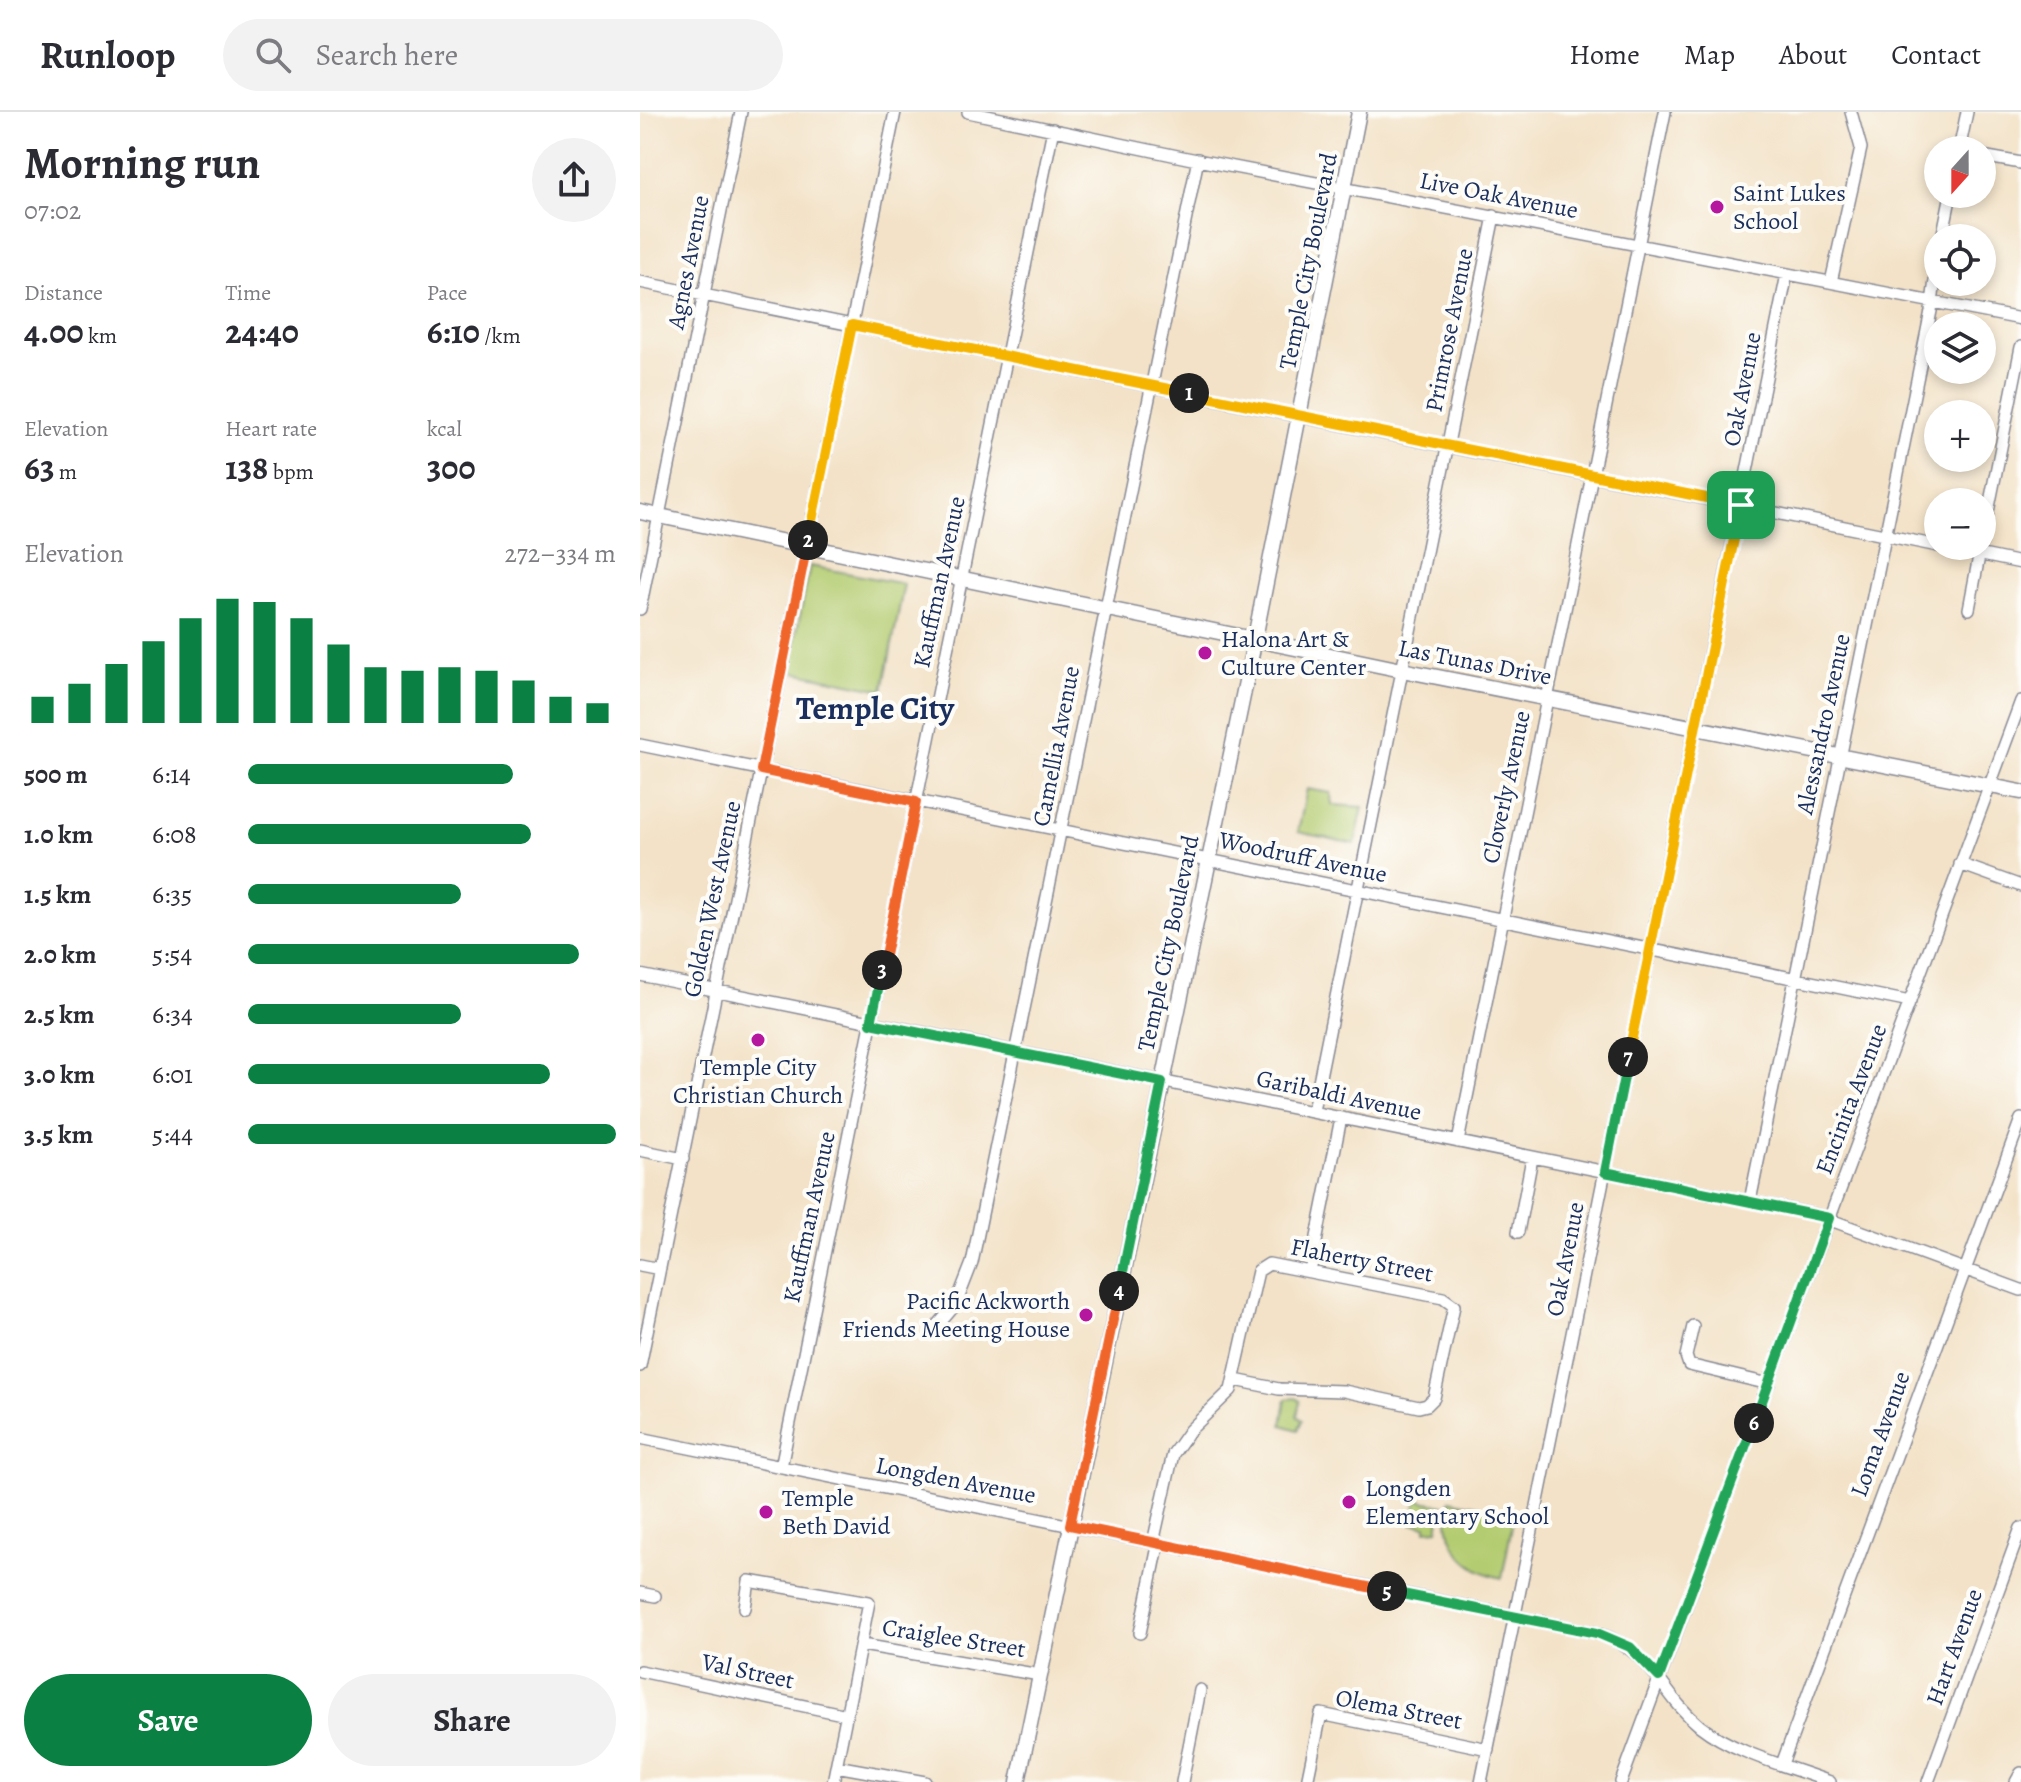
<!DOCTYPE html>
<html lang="en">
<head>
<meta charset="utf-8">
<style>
  body { margin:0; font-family:Alegreya,serif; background:#f2f2f3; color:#2b2b33; height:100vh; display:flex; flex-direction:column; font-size:30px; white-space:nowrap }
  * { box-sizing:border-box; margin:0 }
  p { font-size:26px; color:#7c7c81 }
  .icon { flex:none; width:44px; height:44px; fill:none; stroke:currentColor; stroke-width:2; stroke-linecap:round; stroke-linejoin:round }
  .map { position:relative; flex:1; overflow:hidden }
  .sheet { display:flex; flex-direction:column; background:#fff; width:640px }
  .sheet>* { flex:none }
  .needle { width:52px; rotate:201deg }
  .buttons { position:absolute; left:1284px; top:24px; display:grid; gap:16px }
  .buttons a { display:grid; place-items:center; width:72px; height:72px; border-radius:50%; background:#fff; box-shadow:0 4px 12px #0003; font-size:40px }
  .pin { position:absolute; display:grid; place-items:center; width:68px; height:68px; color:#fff; margin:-34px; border-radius:16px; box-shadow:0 4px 12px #0006 }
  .km { position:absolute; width:40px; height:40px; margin:-20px; border-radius:50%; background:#222; color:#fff; font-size:22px; line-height:40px; text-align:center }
  .round { display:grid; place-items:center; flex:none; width:84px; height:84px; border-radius:42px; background:#f2f2f3 }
  .overview { display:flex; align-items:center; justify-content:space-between; height:136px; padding:0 24px }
  h1 { font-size:44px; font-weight:700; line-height:60px }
  .figures { display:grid; grid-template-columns:repeat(3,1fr); gap:12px; height:136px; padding:8px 24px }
  .figures div { display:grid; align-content:center }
  .figures b { font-size:34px; font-weight:700 }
  .figures small { font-size:22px; font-weight:400 }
  .figures p { font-size:22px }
  .chart { height:224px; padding:16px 24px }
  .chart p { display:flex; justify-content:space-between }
  .chart svg { width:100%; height:144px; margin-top:8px; stroke:#0b8043; stroke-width:6 }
  .button { display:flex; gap:16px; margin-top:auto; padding:16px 24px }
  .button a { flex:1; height:92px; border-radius:48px; background:#0b8043; color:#fff; font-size:32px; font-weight:700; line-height:92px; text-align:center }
  .button a+a { background:#f2f2f3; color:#2b2b33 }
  ul { padding:0 24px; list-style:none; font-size:26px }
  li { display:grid; grid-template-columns:128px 96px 1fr; align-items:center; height:60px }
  li i { height:20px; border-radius:10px; background:#0b8043 }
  header { display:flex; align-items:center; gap:48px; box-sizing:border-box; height:112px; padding:0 40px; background:#fff; border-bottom:2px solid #e1e1e2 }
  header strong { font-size:38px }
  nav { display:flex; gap:44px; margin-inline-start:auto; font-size:28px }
  .search { width:560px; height:72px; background:#f2f2f3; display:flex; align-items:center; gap:20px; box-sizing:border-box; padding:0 28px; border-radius:44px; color:#7c7c81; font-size:30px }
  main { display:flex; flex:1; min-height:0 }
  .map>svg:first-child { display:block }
  .green { fill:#b4cc71; stroke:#687e68; stroke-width:2 }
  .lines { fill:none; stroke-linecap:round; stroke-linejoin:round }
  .minor-casing { stroke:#878892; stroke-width:14 }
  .major-casing { stroke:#878892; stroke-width:17 }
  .minor { stroke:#fff; stroke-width:11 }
  .major { stroke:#fff; stroke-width:14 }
  .split-1-casing { stroke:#fff; stroke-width:16 }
  .split-2-casing { stroke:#fff; stroke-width:16 }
  .split-3-casing { stroke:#fff; stroke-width:16 }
  .split-4-casing { stroke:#fff; stroke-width:16 }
  .split-5-casing { stroke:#fff; stroke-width:16 }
  .split-6-casing { stroke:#fff; stroke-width:16 }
  .split-7-casing { stroke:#fff; stroke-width:16 }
  .split-8-casing { stroke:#fff; stroke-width:16 }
  .split-1 { stroke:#f5b400; stroke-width:10 }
  .split-2 { stroke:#f5b400; stroke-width:10 }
  .split-3 { stroke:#f0652b; stroke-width:10 }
  .split-4 { stroke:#22a559; stroke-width:10 }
  .split-5 { stroke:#f0652b; stroke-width:10 }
  .split-6 { stroke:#22a559; stroke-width:10 }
  .split-7 { stroke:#22a559; stroke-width:10 }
  .split-8 { stroke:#f5b400; stroke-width:10 }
  .poi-dot { fill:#b5179e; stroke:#fdfcf7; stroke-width:3 }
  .labels { text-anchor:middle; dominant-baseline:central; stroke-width:8; stroke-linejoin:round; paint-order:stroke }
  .poi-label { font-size:24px; fill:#1b2f5e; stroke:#fdfcf7; text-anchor:start }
  .street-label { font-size:24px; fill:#1b2f5e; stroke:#fdfcf7 }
  .district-label { font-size:32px; font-weight:bold; fill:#1b2f5e; stroke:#fdfcf7 }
</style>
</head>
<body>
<header>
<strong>Runloop</strong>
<div class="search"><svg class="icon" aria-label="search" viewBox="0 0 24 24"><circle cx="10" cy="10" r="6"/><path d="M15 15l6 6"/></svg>Search here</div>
<nav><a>Home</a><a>Map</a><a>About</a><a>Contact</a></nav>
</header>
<main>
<section class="sheet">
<div class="overview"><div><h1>Morning run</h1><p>07:02</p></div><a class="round"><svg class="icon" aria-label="share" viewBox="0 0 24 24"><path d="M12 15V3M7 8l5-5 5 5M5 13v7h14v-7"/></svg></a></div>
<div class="figures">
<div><p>Distance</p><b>4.00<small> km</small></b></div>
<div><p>Time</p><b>24:40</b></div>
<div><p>Pace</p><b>6:10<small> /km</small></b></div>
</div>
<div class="figures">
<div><p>Elevation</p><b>63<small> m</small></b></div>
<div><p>Heart rate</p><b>138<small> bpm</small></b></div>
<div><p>kcal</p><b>300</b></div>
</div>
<div class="chart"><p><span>Elevation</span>272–334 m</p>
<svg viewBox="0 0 160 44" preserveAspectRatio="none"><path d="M5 44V36M15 44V32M25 44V26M35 44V19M45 44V12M55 44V6M65 44V7M75 44V12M85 44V20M95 44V27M105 44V28M115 44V27M125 44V28M135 44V31M145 44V36M155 44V38"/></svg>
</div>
<ul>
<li><b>500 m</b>6:14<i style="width:72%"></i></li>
<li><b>1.0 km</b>6:08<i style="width:77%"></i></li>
<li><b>1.5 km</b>6:35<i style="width:58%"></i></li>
<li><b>2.0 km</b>5:54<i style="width:90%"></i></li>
<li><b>2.5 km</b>6:34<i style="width:58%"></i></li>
<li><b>3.0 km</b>6:01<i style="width:82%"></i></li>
<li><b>3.5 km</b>5:44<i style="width:100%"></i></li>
</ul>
<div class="button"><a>Save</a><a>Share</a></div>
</section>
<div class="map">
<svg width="1381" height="1670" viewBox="0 0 1381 1670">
  <rect width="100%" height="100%" fill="#fdfcf7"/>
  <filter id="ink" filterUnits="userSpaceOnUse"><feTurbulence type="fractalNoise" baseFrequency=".0125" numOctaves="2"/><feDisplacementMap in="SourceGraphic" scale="16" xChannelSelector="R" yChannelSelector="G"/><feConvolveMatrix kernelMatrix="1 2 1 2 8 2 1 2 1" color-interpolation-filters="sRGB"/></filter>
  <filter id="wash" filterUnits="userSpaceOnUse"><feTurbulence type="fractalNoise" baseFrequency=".006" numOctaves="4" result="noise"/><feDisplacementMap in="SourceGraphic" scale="32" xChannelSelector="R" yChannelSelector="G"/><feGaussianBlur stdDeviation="1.8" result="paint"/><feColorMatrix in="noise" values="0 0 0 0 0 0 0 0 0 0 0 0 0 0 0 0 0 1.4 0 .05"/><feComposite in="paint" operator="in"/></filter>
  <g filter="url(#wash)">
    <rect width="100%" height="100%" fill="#f3e2c7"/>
    <!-- green -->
    <path class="green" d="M 170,454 L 264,472 L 243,578 L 149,559 Z
      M 667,677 L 691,681 L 692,693 L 723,695 L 715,732 L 658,720 Z
      M 656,1286 L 660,1289 L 657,1304 L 662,1308 L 658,1318 L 642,1313 L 646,1287 Z
      M 777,1388 L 803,1393 L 798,1417 L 786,1418 L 786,1414 L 772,1412 Z
      M 810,1388 L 867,1400 L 873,1408 L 862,1466 C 823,1458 801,1428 810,1388 Z"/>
  </g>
  <g filter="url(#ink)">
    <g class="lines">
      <!-- minor casing -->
      <g class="minor-casing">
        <path id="minor" d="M 328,0 L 547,46 L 1381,207
          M 1319,38 L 1327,0
          M 1342,44 L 1381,51
          M 1302,126 L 1311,82
          M 0,170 L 1298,434
          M 1191,170 L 1221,36 L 1211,0
          M 1342,430 L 1381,235
          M 1299,434 L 1381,451
          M 0,497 L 101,0
          M 1329,497 L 1340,439
          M 0,633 L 1270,890
          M 1320,752 L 1381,774
          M 0,863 L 1177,1103 L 1381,1178
          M 673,999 L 854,104
          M 818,1030 L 1025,0
          M 0,1038 L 43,1047
          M 1110,1089 L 1291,199 L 1298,145
          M 878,1120 L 892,1046
          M 0,1153 L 20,1157
          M 670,1160 L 701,1006
          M 1053,1214 L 1046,1244 L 1049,1253 L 1129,1272
          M 293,1219 L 316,1192 L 332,1151 L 558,47
          M 0,1254 L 255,0
          M 0,1326 L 957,1521 C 1016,1540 1018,1580 1060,1614 C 1096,1642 1148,1654 1190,1670
          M 141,1355 L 413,17
          M 0,1481 L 15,1484
          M 105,1496 L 109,1469 L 229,1490 L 193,1670
          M 500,1521 L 517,1439 L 515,1422 L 533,1342 L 550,1318 L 591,1278 L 618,1159 L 629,1152 L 803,1186 L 814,1194 L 794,1286 L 787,1293 L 779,1295 L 704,1279 L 639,1277 L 595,1268
          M 222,1533 L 400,1563
          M 0,1559 L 207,1603
          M 1142,1652 L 1381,1007
          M 196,1654 L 285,1670
          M 542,1670 L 560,1578
          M 667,1670 L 681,1602 L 848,1637
          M 841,1670 L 1147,162
          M 981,1670 L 1381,589
          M 1288,1670 L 1381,1416
          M 1376,1670 L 1381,1661"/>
      </g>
      <!-- major casing -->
      <g class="major-casing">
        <path id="major" d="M 0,400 L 762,558 L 1381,680
          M 378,1670 L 615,526 L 719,0"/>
      </g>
      <!-- minor -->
      <use href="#minor" class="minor"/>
      <!-- major -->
      <use href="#major" class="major"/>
    </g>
  </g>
  <g class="lines" filter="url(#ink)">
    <!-- split-1 casing -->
    <g class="split-1-casing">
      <path id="split-1" d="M 549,281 L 1101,393"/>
    </g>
    <!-- split-2 casing -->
    <g class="split-2-casing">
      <path id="split-2" d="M 168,428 L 212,213 L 549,281"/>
    </g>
    <!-- split-3 casing -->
    <g class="split-3-casing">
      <path id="split-3" d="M 168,428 L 121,658 L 276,690 L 242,858"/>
    </g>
    <!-- split-4 casing -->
    <g class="split-4-casing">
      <path id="split-4" d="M 242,858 L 231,911 L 522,970 L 479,1179"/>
    </g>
    <!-- split-5 casing -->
    <g class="split-5-casing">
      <path id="split-5" d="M 479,1179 L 430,1413 L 747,1479"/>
    </g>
    <!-- split-6 casing -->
    <g class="split-6-casing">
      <path id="split-6" d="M 747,1479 L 957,1521 L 990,1535 L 1019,1565 L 1114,1311"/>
    </g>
    <!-- split-7 casing -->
    <g class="split-7-casing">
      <path id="split-7" d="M 988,945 L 965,1060 L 1189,1106 L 1114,1311"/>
    </g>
    <!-- split-8 casing -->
    <g class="split-8-casing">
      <path id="split-8" d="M 988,945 L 1101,393"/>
    </g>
    <!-- split-1 -->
    <use href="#split-1" class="split-1"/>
    <!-- split-2 -->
    <use href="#split-2" class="split-2"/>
    <!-- split-3 -->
    <use href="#split-3" class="split-3"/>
    <!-- split-4 -->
    <use href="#split-4" class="split-4"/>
    <!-- split-5 -->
    <use href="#split-5" class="split-5"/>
    <!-- split-6 -->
    <use href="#split-6" class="split-6"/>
    <!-- split-7 -->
    <use href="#split-7" class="split-7"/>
    <!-- split-8 -->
    <use href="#split-8" class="split-8"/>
  </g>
  <!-- markers -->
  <g class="poi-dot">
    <circle cx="1077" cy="95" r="8"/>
    <circle cx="565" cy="541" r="8"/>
    <circle cx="118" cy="928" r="8"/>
    <circle cx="446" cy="1203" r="8"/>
    <circle cx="709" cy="1390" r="8"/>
    <circle cx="126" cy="1400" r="8"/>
  </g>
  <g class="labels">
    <!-- poi labels -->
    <g class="poi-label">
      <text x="1093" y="81">Saint Lukes<tspan x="1093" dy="28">School</tspan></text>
      <text x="581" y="527">Halona Art &amp;<tspan x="581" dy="28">Culture Center</tspan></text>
      <text x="118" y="955" text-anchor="middle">Temple City<tspan x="118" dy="28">Christian Church</tspan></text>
      <text x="430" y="1189" text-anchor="end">Pacific Ackworth<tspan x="430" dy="28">Friends Meeting House</tspan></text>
      <text x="725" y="1376">Longden<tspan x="725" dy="28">Elementary School</tspan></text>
      <text x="142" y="1386">Temple<tspan x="142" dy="28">Beth David</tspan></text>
    </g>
    <!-- street labels -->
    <g class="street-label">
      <text transform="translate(859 83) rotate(11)">Live Oak Avenue</text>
      <text transform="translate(668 149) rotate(-79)">Temple City Boulevard</text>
      <text transform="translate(48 150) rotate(-79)">Agnes Avenue</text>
      <text transform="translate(809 218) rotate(-79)">Primrose Avenue</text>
      <text transform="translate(1102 277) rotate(-79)">Oak Avenue</text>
      <text transform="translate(299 470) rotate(-78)">Kauffman Avenue</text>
      <text transform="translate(835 550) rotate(11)">Las Tunas Drive</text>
      <text transform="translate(1183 612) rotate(-78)">Alessandro Avenue</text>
      <text transform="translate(416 634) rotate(-79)">Camellia Avenue</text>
      <text transform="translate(866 675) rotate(-78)">Cloverly Avenue</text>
      <text transform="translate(663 745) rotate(12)">Woodruff Avenue</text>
      <text transform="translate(72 787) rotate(-78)">Golden West Avenue</text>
      <text transform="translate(528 831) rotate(-78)">Temple City Boulevard</text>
      <text transform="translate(699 983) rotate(12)">Garibaldi Avenue</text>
      <text transform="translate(1211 987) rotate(-69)">Encinita Avenue</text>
      <text transform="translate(169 1105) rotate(-78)">Kauffman Avenue</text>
      <text transform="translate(925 1147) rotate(-79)">Oak Avenue</text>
      <text transform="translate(722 1148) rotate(11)">Flaherty Street</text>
      <text transform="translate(1240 1322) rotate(-70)">Loma Avenue</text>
      <text transform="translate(316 1368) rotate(11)">Longden Avenue</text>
      <text transform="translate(314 1526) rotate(9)">Craiglee Street</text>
      <text transform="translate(1314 1535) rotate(-70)">Hart Avenue</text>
      <text transform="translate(108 1559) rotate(12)">Val Street</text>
      <text transform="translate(759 1597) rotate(11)">Olema Street</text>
    </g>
    <!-- district labels -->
    <g class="district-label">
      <text x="235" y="596">Temple City</text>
    </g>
  </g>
</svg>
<div class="buttons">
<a><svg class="needle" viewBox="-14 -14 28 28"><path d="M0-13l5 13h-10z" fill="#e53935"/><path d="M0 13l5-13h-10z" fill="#7c7c81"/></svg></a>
<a><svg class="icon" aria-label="locate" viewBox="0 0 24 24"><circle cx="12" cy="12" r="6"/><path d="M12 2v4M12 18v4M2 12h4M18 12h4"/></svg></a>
<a><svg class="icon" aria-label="layers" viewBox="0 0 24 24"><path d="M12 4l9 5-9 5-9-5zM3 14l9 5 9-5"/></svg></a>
<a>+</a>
<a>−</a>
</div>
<div class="pin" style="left:1101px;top:393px;background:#1e9e55"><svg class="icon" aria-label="arrive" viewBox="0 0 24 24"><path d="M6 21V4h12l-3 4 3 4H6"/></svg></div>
<b class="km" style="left:549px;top:281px">1</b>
<b class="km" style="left:168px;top:428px">2</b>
<b class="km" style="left:242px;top:858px">3</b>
<b class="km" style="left:479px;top:1179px">4</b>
<b class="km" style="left:747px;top:1479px">5</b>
<b class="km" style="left:1114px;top:1311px">6</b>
<b class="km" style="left:988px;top:945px">7</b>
</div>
</main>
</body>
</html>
